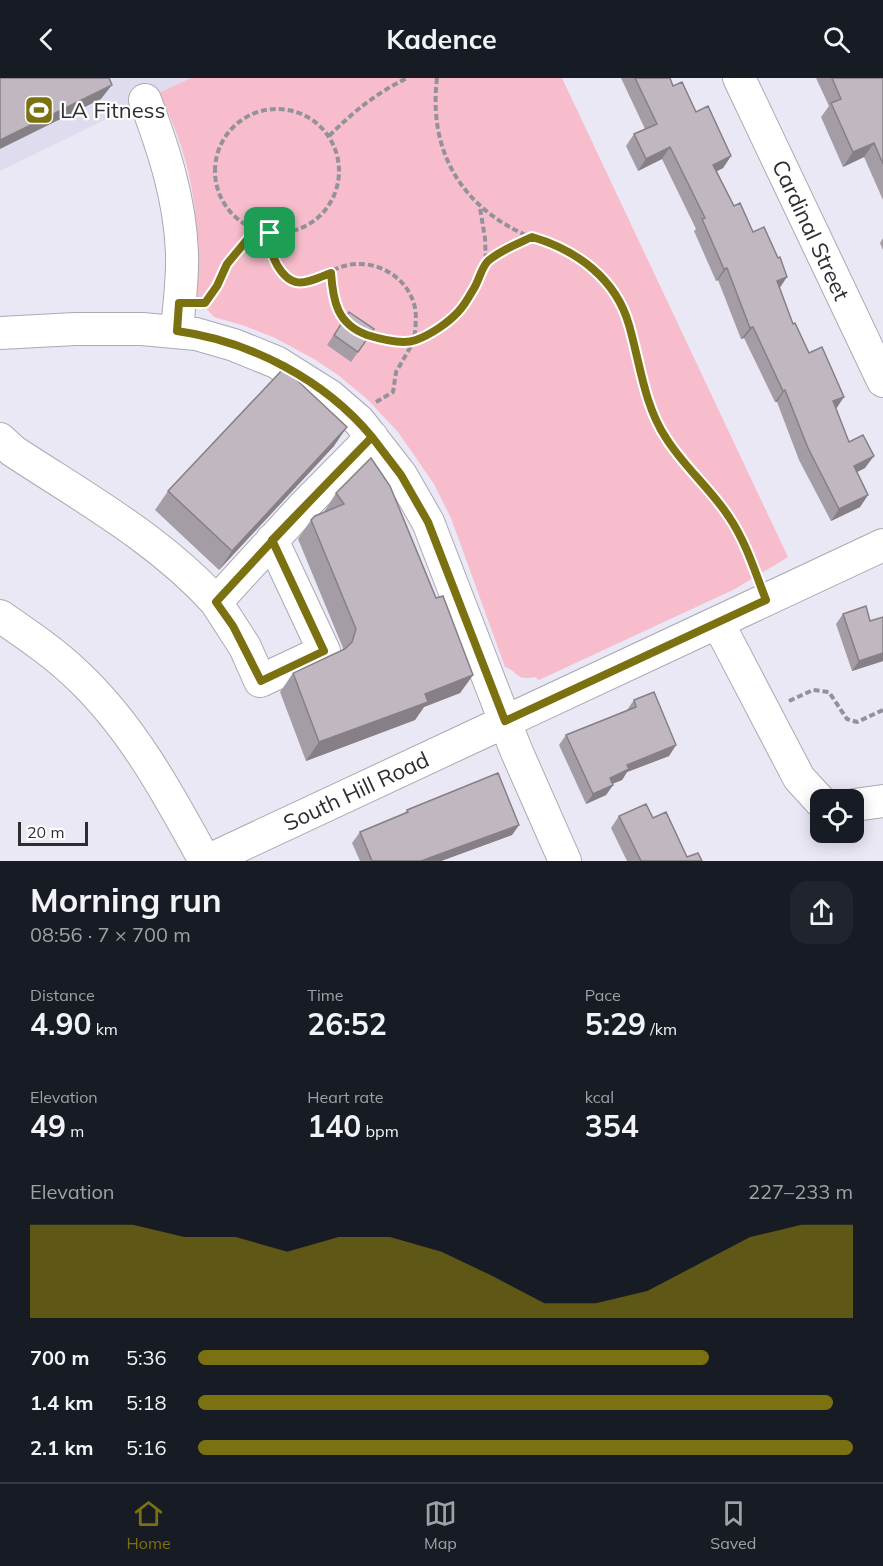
<!DOCTYPE html>
<html lang="en">
<head>
<meta charset="utf-8">
<style>
  body { margin:0; font-family:Mulish,sans-serif; background:#20242c; color:#f1f3f6; height:100vh; display:flex; flex-direction:column; font-size:22px; white-space:nowrap }
  * { box-sizing:border-box; margin:0 }
  p { font-size:20px; color:#9ea1a6 }
  .icon { flex:none; width:33px; height:33px; fill:none; stroke:currentColor; stroke-width:2; stroke-linecap:round; stroke-linejoin:round }
  .map { position:relative; height:783px; overflow:hidden }
  .details { display:flex; flex-direction:column; background:#171b24; flex:1 }
  .details>* { flex:none }
  .fabs { position:absolute; left:810px; top:711px; display:grid; gap:12px }
  .fabs a { display:grid; place-items:center; width:54px; height:54px; border-radius:12px; background:#171b24; box-shadow:0 3px 15px #0003; font-size:30px }
  .scale { position:absolute; left:18px; bottom:15px; width:70px; box-sizing:border-box; padding-left:6px; border:3px solid #2e2d32; border-top:0; font-size:16px; line-height:21px; white-space:nowrap; color:#2e2d32; -webkit-text-stroke:4px #fff; paint-order:stroke }
  .pin { position:absolute; display:grid; place-items:center; width:51px; height:51px; color:#fff; margin:-26px; border-radius:12px; box-shadow:0 3px 9px #0006 }
  .round { display:grid; place-items:center; flex:none; width:63px; height:63px; border-radius:18px; background:#20242c }
  .headline { display:flex; align-items:center; justify-content:space-between; height:102px; padding:0 30px }
  h1 { font-size:33px; font-weight:700; line-height:45px }
  .figures { display:grid; grid-template-columns:repeat(3,1fr); gap:9px; height:102px; padding:6px 30px }
  .figures div { display:grid; align-content:center }
  .figures b { font-size:30px; font-weight:700 }
  .figures small { font-size:16px; font-weight:400 }
  .figures p { font-size:16px }
  .chart { height:168px; padding:12px 30px }
  .chart p { display:flex; justify-content:space-between }
  .chart svg { width:100%; height:108px; margin-top:6px; fill:#7c7111; opacity:.7 }
  ul { padding:0 30px; list-style:none; font-size:20px }
  li { display:grid; grid-template-columns:96px 72px 1fr; align-items:center; height:45px }
  li i { height:15px; border-radius:8px; background:#7c7111 }
  header { display:flex; justify-content:space-between; align-items:center; height:78px; padding:0 30px; background:#171b24; font-size:27px; font-weight:700 }
  .tabs { display:flex; justify-content:space-around; align-items:center; height:84px; border-top:2px solid #363941; background:#171b24; font-size:16px; color:#9ea1a6 }
  .tabs a { display:grid; justify-items:center; gap:3px }
  .tabs .on { color:#7c7111 }
  .map>svg:first-child { display:block }
  .built { fill:#dfdcef }
  .green { fill:#f8bdcd }
  .lines { fill:none; stroke-linecap:round; stroke-linejoin:round }
  .minor-casing { stroke:#aba9b4; stroke-width:34 }
  .path { stroke:#93929b; stroke-width:4; stroke-dasharray:6 3; stroke-linecap:butt }
  .minor { stroke:#fff; stroke-width:32 }
  .wall { fill:#a59da5 }
  .shaded-wall { fill:#868086 }
  .building { fill:#c0b7c0; stroke:#868086; stroke-width:1.5 }
  .route-casing { stroke:#fff; stroke-width:12 }
  .route { stroke:#7c7111; stroke-width:8 }
  .labels { text-anchor:middle; dominant-baseline:central; stroke-width:4.5; stroke-linejoin:round; paint-order:stroke }
  .poi-label { font-size:22px; fill:#2e2d32; stroke:#fff; text-anchor:start }
  .street-label { font-size:22px; fill:#2e2d32; stroke:#fff }
</style>
</head>
<body>
<header><svg class="icon" aria-label="back" viewBox="0 0 24 24"><path d="M15 5l-7 7 7 7"/></svg>Kadence<svg class="icon" aria-label="search" viewBox="0 0 24 24"><circle cx="10" cy="10" r="6"/><path d="M15 15l6 6"/></svg></header>
<div class="map">
<svg width="883" height="783" viewBox="0 0 883 783">
  <rect width="100%" height="100%" fill="#eae8f4"/>
  <!-- built -->
  <path class="built" d="M 0,0 L 191,0 L 0,93 Z"/>
  <!-- green -->
  <path class="green" d="M 191,0 L 562,0 L 788,479 L 735,511 L 539,602 L 535,599 C 514,603 520,594 505,589 L 451,440 L 434,406 L 398,354 L 368,322 L 338,297 L 314,281 L 275,260 L 245,248 L 214,239 L 196,220 C 200,141 195,88 159,15 Z"/>
  <g class="lines">
    <!-- minor casing -->
    <g class="minor-casing">
      <path id="minor" d="M 739,0 L 883,303
        M 145,22 C 164,72 180,121 182,175 C 183,201 179,227 177,253
        M 0,255 L 75,251 L 142,251 L 196,256 L 234,267 L 276,284 L 330,318 L 359,343 L 401,397 L 428,444 L 516,672 L 565,783
        M 0,361 L 13,373 C 83,419 159,461 216,524 L 302,430 L 372,359
        M 216,524 L 245,569 L 260,603 L 324,573 L 272,462
        M 0,538 C 26,556 53,574 76,596 C 132,648 169,717 205,783
        M 718,545 L 799,700 L 820,723
        M 854,727 L 883,723
        M 207,783 L 883,467"/>
    </g>
    <!-- path -->
    <path class="path" d="M 437,0 C 428,74 462,130 530,159 C 536,161 542,162 548,164 C 566,170 588,183 601,198 C 633,233 634,281 649,324 C 654,336 659,350 666,361 C 685,389 711,411 729,439 C 741,457 748,477 756,497
      M215 93a62 62 0 1 1 124 0a62 62 0 1 1-124 0Z
      M 329,58 C 354,33 375,16 407,0
      M 270,155 C 269,171 271,175 279,190 C 298,222 323,192 348,187 C 377,181 409,200 415,230 C 417,240 415,253 414,263 L 379,261 L 366,256
      M 486,185 L 505,172 L 532,160
      M 331,195 C 332,211 333,233 347,245
      M 209,219 L 217,208 L 227,186 L 256,151
      M 376,324 L 393,314 L 396,294 L 414,263 L 436,251 L 459,234 L 475,209 L 486,185 L 485,160 L 480,130
      M 789,623 L 813,612 L 829,614 L 847,641 L 857,644 L 883,632"/>
    <!-- minor -->
    <use href="#minor" class="minor"/>
  </g>
  <!-- wall -->
  <path class="wall" d="M 621,0 L 670,0 L 673,8 L 696,34 L 731,78 L 723,90 L 717,93 L 734,128 L 753,154 L 780,210 L 793,246 L 836,330 L 849,364 L 865,390 L 857,394 L 868,417 L 860,429 L 831,443 L 799,382 L 777,324 L 775,324 L 744,260 L 741,261 L 718,202 L 716,203 L 694,153 L 696,151 L 662,81 L 638,93 L 626,68 L 634,56 L 645,51 Z
    M 816,0 L 883,0 L 883,122 L 864,79 L 843,89 L 821,39 L 829,28 Z
    M 883,160 L 883,172 L 880,165 Z
    M 349,234 L 374,251 L 351,284 L 327,267 Z
    M 334,368 L 219,492 L 155,432 L 168,413 Z
    M 336,415 L 436,520 L 473,597 L 460,615 L 424,629 L 415,642 L 306,683 L 280,614 L 293,595 L 342,572 L 343,570 L 298,461 L 311,442 L 324,435 L 324,434 Z
    M 843,536 L 870,543 L 883,583 L 852,593 L 836,546 Z
    M 634,622 L 676,667 L 669,678 L 627,694 L 622,702 L 612,706 L 613,707 L 606,717 L 586,726 L 559,667 L 566,657 L 627,632 Z
    M 407,732 L 519,747 L 512,757 L 441,783 L 360,783 L 352,765 L 360,754 L 405,735 Z
    M 619,738 L 653,740 L 687,779 L 702,783 L 627,783 L 611,750 Z"/>
  <!-- shaded-wall -->
  <path class="shaded-wall" d="M 112,7 L 101,21 L 0,71 L 0,62 Z
    M 874,65 L 864,79 L 843,89 L 853,74 Z
    M 670,69 L 662,81 L 638,93 L 646,81 Z
    M 731,78 L 723,90 L 705,99 L 713,87 Z
    M 727,190 L 718,202 L 716,203 L 724,191 Z
    M 787,199 L 779,211 L 777,203 Z
    M 753,249 L 744,260 L 741,261 L 750,250 Z
    M 785,312 L 777,324 L 775,324 L 783,313 Z
    M 844,319 L 836,331 L 833,323 Z
    M 347,349 L 334,368 L 219,492 L 232,473 Z
    M 874,378 L 865,390 L 845,400 L 854,388 Z
    M 868,417 L 860,429 L 831,443 L 839,431 Z
    M 883,575 L 883,583 L 852,593 L 859,583 Z
    M 473,597 L 460,615 L 424,629 L 415,642 L 306,683 L 319,664 L 425,616 Z
    M 676,667 L 669,678 L 627,694 L 622,702 L 602,710 L 610,700 L 627,687 Z
    M 613,707 L 606,717 L 586,726 L 593,716 Z
    M 519,747 L 512,757 L 441,783 L 421,783 Z"/>
  <!-- building -->
  <path class="building" d="M 0,0 L 109,0 L 112,7 L 0,62 Z
    M 635,0 L 670,0 L 673,8 L 682,4 L 696,34 L 708,28 L 731,78 L 713,87 L 734,128 L 740,125 L 753,154 L 764,149 L 778,180 L 780,179 L 787,199 L 777,203 L 793,246 L 795,245 L 809,275 L 822,269 L 844,319 L 833,323 L 849,364 L 863,357 L 874,378 L 854,388 L 868,417 L 839,431 L 808,370 L 785,312 L 783,313 L 753,249 L 750,250 L 727,190 L 724,191 L 702,141 L 705,140 L 670,69 L 646,81 L 634,56 L 657,46 Z
    M 832,0 L 883,0 L 883,86 L 874,65 L 853,74 L 831,25 L 841,21 Z
    M 349,234 L 374,251 L 358,274 L 334,257 Z
    M 284,290 L 347,349 L 232,473 L 168,413 Z
    M 371,380 L 390,408 L 436,520 L 443,518 L 473,597 L 425,616 L 428,624 L 319,664 L 293,595 L 345,571 L 352,564 L 356,551 L 311,442 L 315,438 L 344,426 L 336,415 Z
    M 866,528 L 870,543 L 883,539 L 883,575 L 859,583 L 843,536 Z
    M 654,614 L 676,667 L 627,687 L 629,691 L 610,700 L 613,707 L 593,716 L 566,657 L 636,629 L 634,622 Z
    M 498,695 L 519,747 L 421,783 L 372,783 L 360,754 L 408,734 L 407,732 Z
    M 646,726 L 653,740 L 666,734 L 687,779 L 698,775 L 702,783 L 641,783 L 619,738 Z"/>
  <g class="lines">
    <!-- route casing -->
    <g class="route-casing">
      <path id="route" d="M 270,155 L 256,151 L 227,186 L 217,208 L 205,225 L 179,225 L 177,253 C 250,263 325,302 372,359 C 319,413 267,468 216,524 L 233,548 L 261,603 L 324,573 L 272,462 L 372,359 L 401,397 L 428,444 L 505,643 L 766,522 C 755,494 746,464 729,439 C 711,411 684,389 666,360 C 644,327 640,285 629,247 C 616,201 577,172 532,159 C 517,166 501,172 488,183 C 481,190 479,203 473,212 C 469,219 464,228 458,234 C 448,245 430,257 416,262 C 403,267 380,261 367,257 C 337,246 333,223 331,195 C 307,204 293,214 277,187 C 271,175 269,168 270,155"/>
    </g>
    <!-- route -->
    <use href="#route" class="route"/>
  </g>
  <!-- icons -->
  <defs>
    <g id="stadium-square" transform="scale(1.5)"><rect x="-9" y="-9" width="18" height="18" rx="4" fill="#7c7111" stroke="#fff"/><path d="M0-5a6.5 5 0 1 0 0 10a6.5 5 0 1 0 0-10ZM-3.5-1.8h7v3.6h-7Z" fill="#fff"/></g>
  </defs>
  <g fill-rule="evenodd">
    <use href="#stadium-square" x="39" y="32"/>
  </g>
  <g class="labels">
    <!-- poi labels -->
    <g class="poi-label">
      <text x="60" y="32">LA Fitness</text>
    </g>
    <!-- street labels -->
    <g class="street-label">
      <text transform="translate(811 152) rotate(65)">Cardinal Street</text>
      <text transform="translate(356 713) rotate(-25)">South Hill Road</text>
    </g>
  </g>
</svg>
<div class="fabs">
<a><svg class="icon" aria-label="locate" viewBox="0 0 24 24"><circle cx="12" cy="12" r="6"/><path d="M12 2v4M12 18v4M2 12h4M18 12h4"/></svg></a>
</div>
<div class="scale">20 m</div>
<div class="pin" style="left:270px;top:155px;background:#1e9e55"><svg class="icon" aria-label="arrive" viewBox="0 0 24 24"><path d="M6 21V4h12l-3 4 3 4H6"/></svg></div>
</div>
<section class="details">
<div class="headline"><div><h1>Morning run</h1><p>08:56 · 7 × 700 m</p></div><a class="round"><svg class="icon" aria-label="share" viewBox="0 0 24 24"><path d="M12 15V3M7 8l5-5 5 5M5 13v7h14v-7"/></svg></a></div>
<div class="figures">
<div><p>Distance</p><b>4.90<small> km</small></b></div>
<div><p>Time</p><b>26:52</b></div>
<div><p>Pace</p><b>5:29<small> /km</small></b></div>
</div>
<div class="figures">
<div><p>Elevation</p><b>49<small> m</small></b></div>
<div><p>Heart rate</p><b>140<small> bpm</small></b></div>
<div><p>kcal</p><b>354</b></div>
</div>
<div class="chart"><p><span>Elevation</span>227–233 m</p>
<svg viewBox="0 0 160 44" preserveAspectRatio="none"><path d="M0 44V6L10 6L20 6L30 11L40 11L50 17L60 11L70 11L80 17L90 27L100 38L110 38L120 33L130 22L140 11L150 6L160 6V44z"/></svg>
</div>
<ul>
<li><b>700 m</b>5:36<i style="width:78%"></i></li>
<li><b>1.4 km</b>5:18<i style="width:97%"></i></li>
<li><b>2.1 km</b>5:16<i style="width:100%"></i></li>
</ul>
</section>
<nav class="tabs">
<a class="on"><svg class="icon" aria-label="home" viewBox="0 0 24 24"><path d="M3 11l9-7 9 7M6 9v11h12V9"/></svg>Home</a>
<a><svg class="icon" aria-label="map" viewBox="0 0 24 24"><path d="M3 6l6-2 6 2 6-2v14l-6 2-6-2-6 2zM9 4v14M15 6v14"/></svg>Map</a>
<a><svg class="icon" aria-label="saved" viewBox="0 0 24 24"><path d="M7 4h10v16l-5-4-5 4z"/></svg>Saved</a>
</nav>
</body>
</html>
